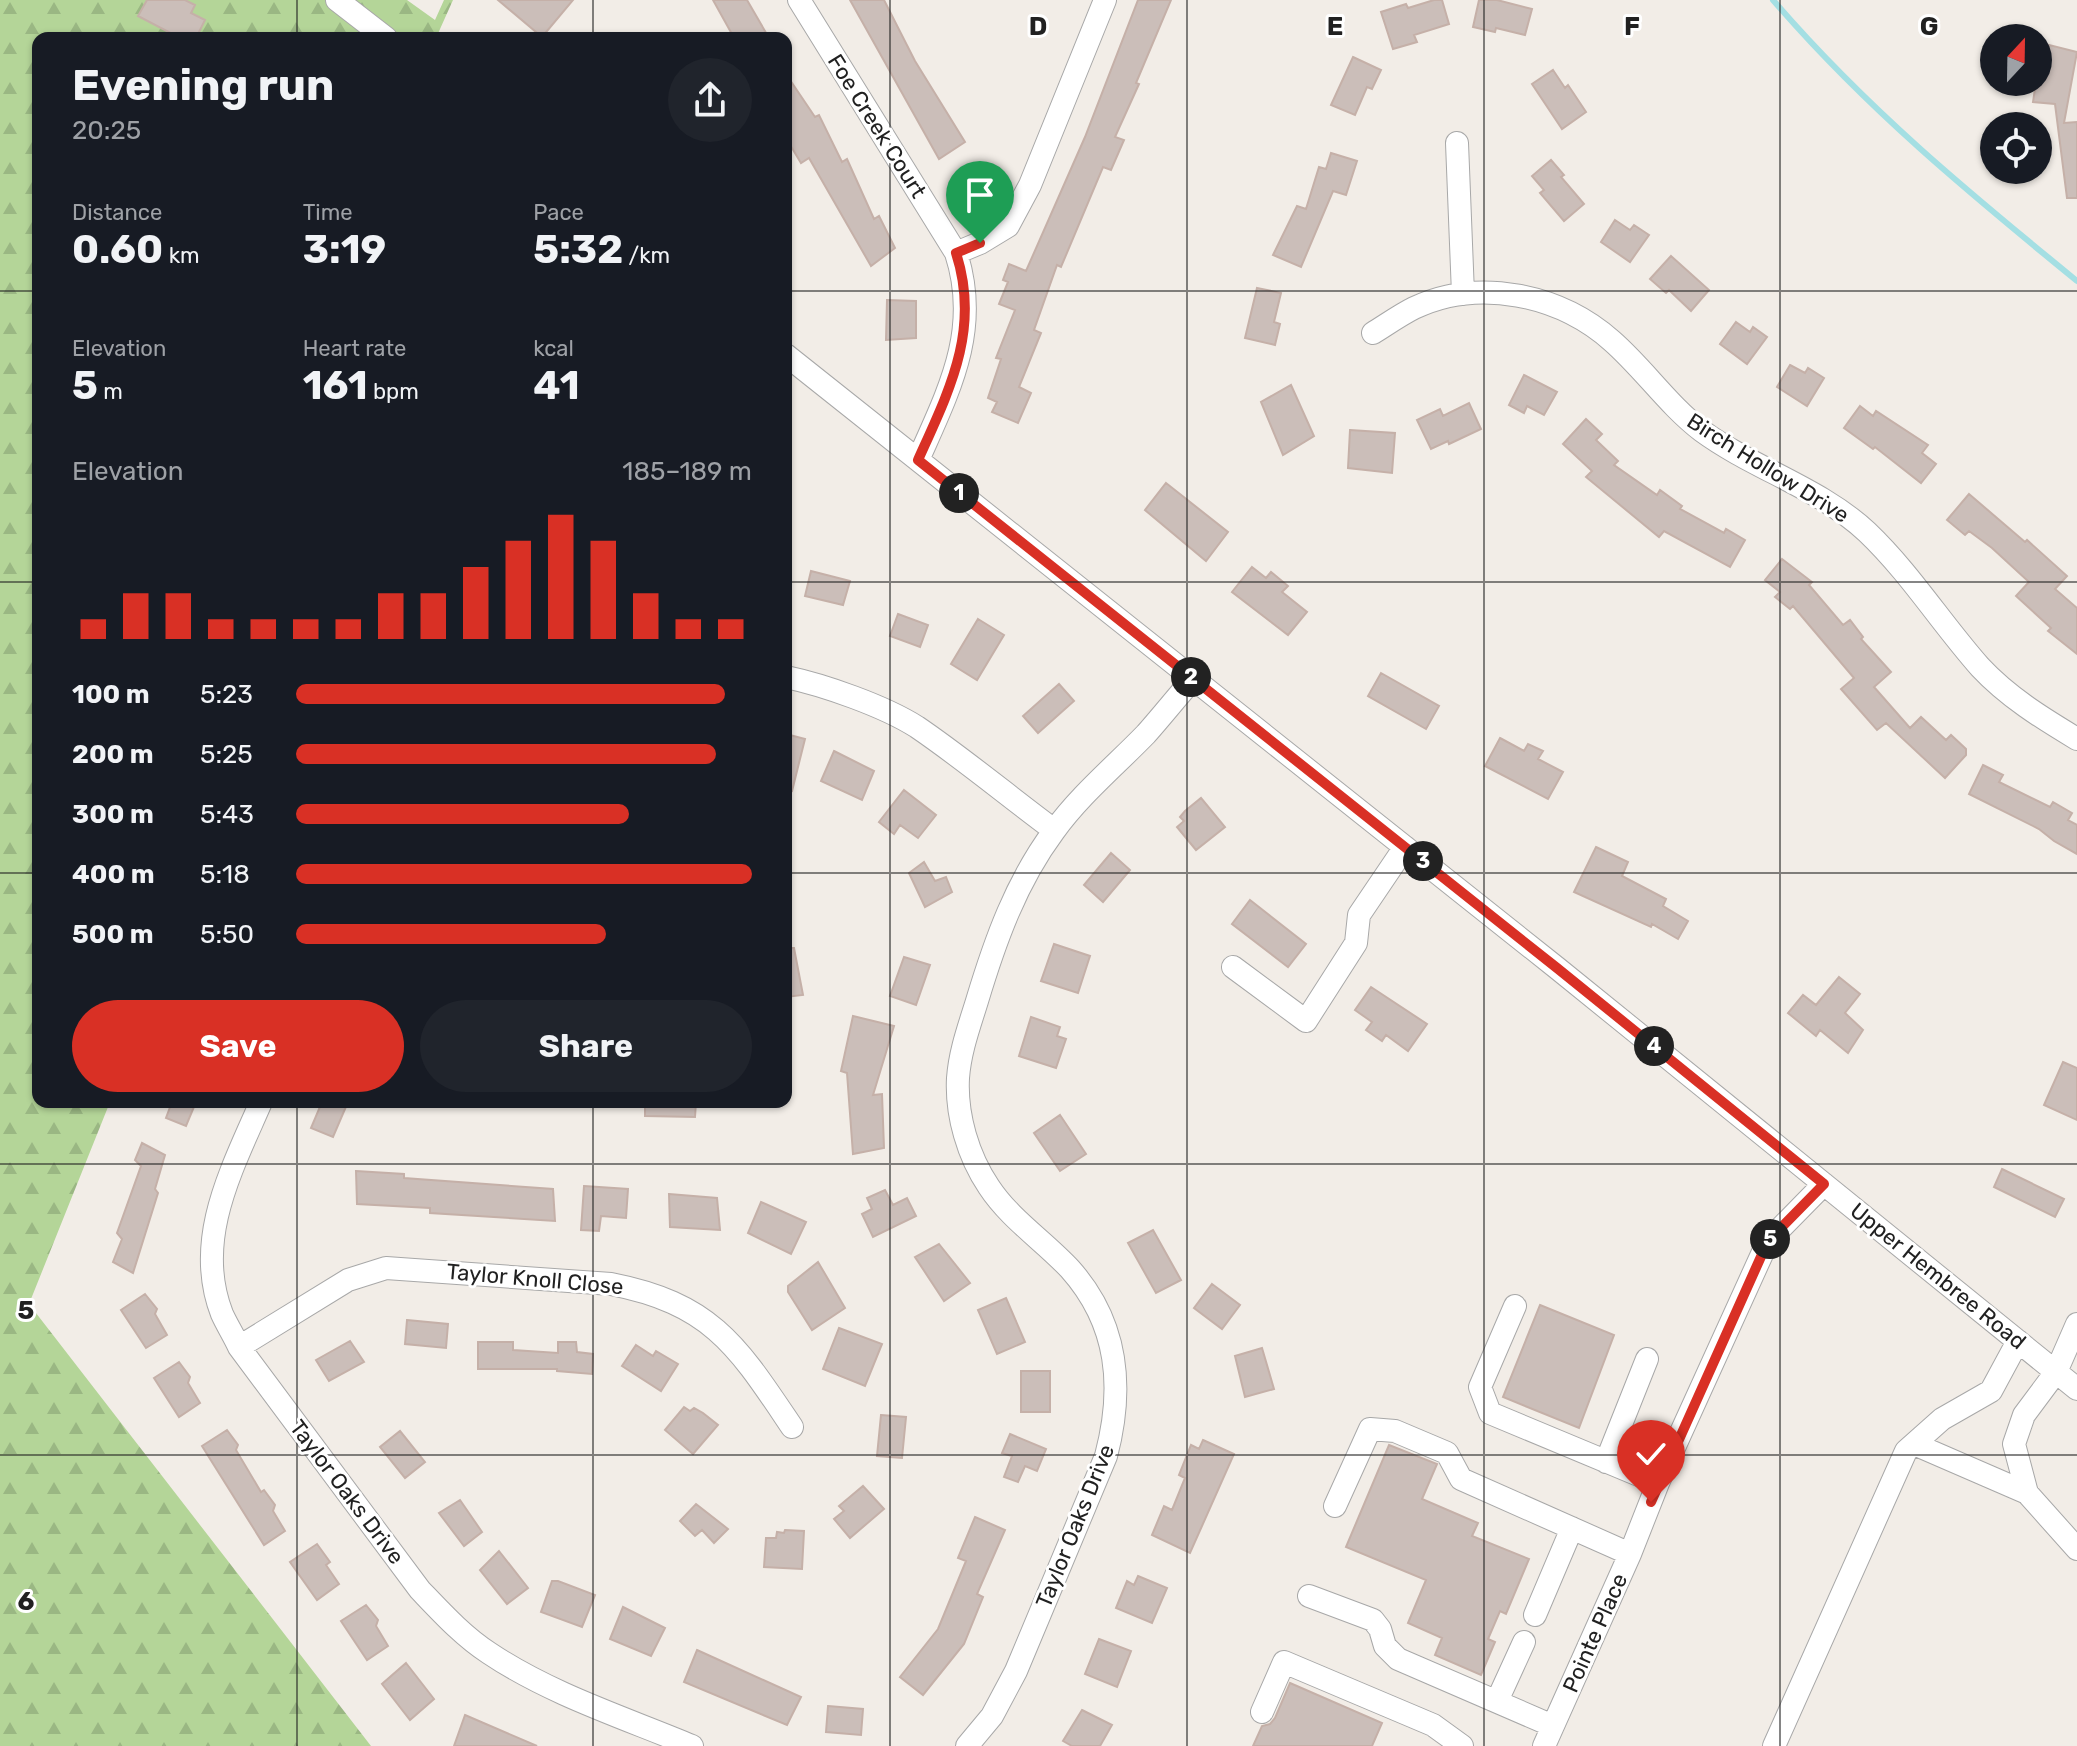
<!DOCTYPE html>
<html lang="en">
<head>
<meta charset="utf-8">
<style>
  body { margin:0; font-family:Rubik,sans-serif; background:#20242c; color:#f1f3f6; height:100vh; display:flex; flex-direction:column; font-size:30px; white-space:nowrap }
  * { box-sizing:border-box; margin:0 }
  p { font-size:26px; color:#9ea1a6 }
  .icon { flex:none; width:44px; height:44px; fill:none; stroke:currentColor; stroke-width:2; stroke-linecap:round; stroke-linejoin:round }
  .map { position:relative; flex:1; overflow:hidden }
  .drawer { position:absolute; left:32px; top:32px; width:760px; height:1076px; display:flex; flex-direction:column; background:#171b24; border-radius:16px; box-shadow:0 2px 6px #0004 }
  .drawer>* { flex:none }
  .needle { width:52px; rotate:22deg }
  .buttons { position:absolute; left:1980px; top:24px; display:grid; gap:16px }
  .buttons a { display:grid; place-items:center; width:72px; height:72px; border-radius:50%; background:#171b24; box-shadow:0 2px 6px #0004; font-size:40px }
  .pin { position:absolute; display:grid; place-items:center; width:68px; height:68px; color:#fff; margin:-82px -34px; border-radius:50% 50% 50% 0; rotate:-45deg; box-shadow:0 0 8px #0007 }
  .pin .icon { rotate:45deg }
  .km { position:absolute; width:40px; height:40px; margin:-20px; border-radius:50%; background:#222; color:#fff; font-size:22px; line-height:40px; text-align:center }
  .round { display:grid; place-items:center; flex:none; width:84px; height:84px; border-radius:42px; background:#20242c }
  .summary { display:flex; align-items:center; justify-content:space-between; height:136px; padding:0 40px }
  h1 { font-size:44px; font-weight:700; line-height:60px }
  .stats { display:grid; grid-template-columns:repeat(3,1fr); gap:12px; height:136px; padding:8px 40px }
  .stats div { display:grid; align-content:center }
  .stats b { font-size:40px; font-weight:700 }
  .stats small { font-size:22px; font-weight:400 }
  .stats p { font-size:22px }
  .chart { height:224px; padding:16px 40px }
  .chart p { display:flex; justify-content:space-between }
  .chart svg { width:100%; height:144px; margin-top:8px; stroke:#d93025; stroke-width:6 }
  .cta { display:flex; gap:16px; margin-top:auto; padding:16px 40px }
  .cta a { flex:1; height:92px; border-radius:48px; background:#d93025; color:#fff; font-size:32px; font-weight:700; line-height:92px; text-align:center }
  .cta a+a { background:#20242c; color:#f1f3f6 }
  ul { padding:0 40px; list-style:none; font-size:26px }
  li { display:grid; grid-template-columns:128px 96px 1fr; align-items:center; height:60px }
  li i { height:20px; border-radius:10px; background:#d93025 }
  .map>svg:first-child { display:block }
  .forest { fill:url(#forest-firs) }
  .lines { fill:none; stroke-linecap:round; stroke-linejoin:round }
  .stream { stroke:#a4dfe3; stroke-width:6 }
  .building { fill:#cbbeb9; stroke:#c5b0a8; stroke-width:2 }
  .minor-casing { stroke:#a8a8a8; stroke-width:24 }
  .minor { stroke:#fff; stroke-width:22 }
  .route-casing { stroke:#fff; stroke-width:16 }
  .route { stroke:#d93025; stroke-width:10 }
  .grid { fill:none; stroke:#212121; stroke-width:2; stroke-opacity:0.55 }
  .labels { text-anchor:middle; dominant-baseline:central; stroke-width:6; stroke-linejoin:round; paint-order:stroke }
  .street-label { font-size:22px; fill:#212121; stroke:#fff }
  .grid-label { font-size:26px; text-anchor:middle; font-weight:bold; fill:#212121; stroke:#fff; stroke-width:6; stroke-linejoin:round; paint-order:stroke }
</style>
</head>
<body>
<div class="map">
<svg width="2077" height="1746" viewBox="0 0 2077 1746">
  <defs>
    <pattern id="forest-firs" width="22" height="20" patternUnits="userSpaceOnUse" patternTransform="scale(2)"><rect width="22" height="20" fill="#b4d598"/><path d="M5 1l3.5 6h-7zM16 11l3.5 6h-7z" fill="#9ab783"/></pattern>
  </defs>
  <rect width="100%" height="100%" fill="#f2ede7"/>
  <!-- forest -->
  <path class="forest" d="M 0,0 L 407,0 L 435,20 L 444,0 L 453,0 L 436,38 L 38,38 L 38,1102 L 110,1102 L 29,1304 L 371,1746 L 0,1746 Z"/>
  <g class="lines">
    <!-- stream -->
    <path class="stream" d="M 1773,0 C 1866,108 1968,192 2077,281"/>
  </g>
  <!-- building -->
  <path class="building" d="M 147,0 L 185,0 L 195,5 L 191,13 L 205,20 L 196,38 L 180,38 L 138,16 Z
    M 498,0 L 573,0 L 542,37 Z
    M 713,0 L 747,0 L 769,38 L 730,38 L 733,36 Z
    M 850,0 L 884,0 L 915,61 L 965,142 L 939,159 Z
    M 1138,0 L 1171,0 L 1136,83 L 1139,84 L 1115,137 L 1124,140 L 1111,170 L 1103,167 L 1061,267 L 1057,265 L 1034,330 L 1041,333 L 1019,387 L 1031,393 L 1018,423 L 992,412 L 997,402 L 988,398 L 1001,359 L 996,358 L 1015,310 L 999,304 L 1008,282 L 1003,280 L 1009,264 L 1026,271 L 1085,137 Z
    M 1434,0 L 1442,0 L 1449,24 L 1414,35 L 1417,42 L 1393,49 L 1381,12 L 1406,4 L 1408,8 Z
    M 1479,0 L 1497,0 L 1532,9 L 1525,35 L 1496,28 L 1495,32 L 1473,27 Z
    M 2041,43 L 2077,52 L 2064,123 L 2077,122 L 2077,198 L 2067,198 L 2055,104 L 2033,102 L 2036,82 L 2038,82 Z
    M 1353,57 L 1381,70 L 1372,89 L 1367,87 L 1355,115 L 1331,105 Z
    M 1553,70 L 1565,88 L 1568,85 L 1586,112 L 1562,129 L 1532,84 Z
    M 786,74 L 815,117 L 819,115 L 842,162 L 847,159 L 874,219 L 879,216 L 895,248 L 871,266 L 809,158 L 801,163 L 786,138 Z
    M 1331,153 L 1357,161 L 1346,195 L 1333,191 L 1301,267 L 1273,255 L 1297,206 L 1306,209 L 1319,167 L 1326,169 Z
    M 1551,160 L 1564,175 L 1561,177 L 1584,204 L 1564,221 L 1540,193 L 1544,190 L 1532,176 Z
    M 1615,220 L 1630,230 L 1634,225 L 1649,235 L 1630,262 L 1601,242 Z
    M 1671,256 L 1709,290 L 1691,311 L 1669,290 L 1666,293 L 1650,279 Z
    M 1257,288 L 1281,293 L 1274,322 L 1280,324 L 1275,345 L 1245,338 Z
    M 887,300 L 916,301 L 916,338 L 886,340 Z
    M 1736,322 L 1750,332 L 1753,327 L 1767,337 L 1747,364 L 1720,344 Z
    M 1790,365 L 1805,373 L 1808,368 L 1824,378 L 1807,406 L 1777,387 Z
    M 1524,375 L 1557,392 L 1544,415 L 1527,406 L 1524,413 L 1509,405 Z
    M 1291,385 L 1314,436 L 1283,455 L 1261,402 Z
    M 1469,403 L 1481,429 L 1449,444 L 1448,441 L 1431,449 L 1417,420 L 1440,409 L 1443,416 Z
    M 1860,406 L 1873,416 L 1876,411 L 1928,445 L 1922,453 L 1936,464 L 1921,483 L 1875,447 L 1873,449 L 1844,428 Z
    M 1586,419 L 1602,434 L 1596,440 L 1618,461 L 1614,465 L 1657,495 L 1660,490 L 1682,506 L 1680,509 L 1724,533 L 1726,529 L 1745,540 L 1730,567 L 1664,531 L 1659,537 L 1586,477 L 1592,471 L 1563,444 Z
    M 1350,430 L 1395,433 L 1392,473 L 1348,468 Z
    M 1166,483 L 1228,532 L 1206,561 L 1145,510 Z
    M 1969,494 L 2025,542 L 2027,540 L 2067,576 L 2055,589 L 2077,608 L 2077,654 L 2048,631 L 2051,628 L 2016,596 L 2029,582 L 1992,548 L 1969,531 L 1965,535 L 1947,520 Z
    M 1782,559 L 1812,582 L 1809,585 L 1843,625 L 1850,620 L 1863,637 L 1861,639 L 1891,672 L 1874,687 L 1910,728 L 1921,717 L 1946,740 L 1951,735 L 1966,749 L 1966,755 L 1945,778 L 1886,723 L 1877,730 L 1841,689 L 1854,678 L 1793,606 L 1790,609 L 1775,597 L 1780,592 L 1765,580 Z
    M 1252,567 L 1266,578 L 1271,572 L 1288,586 L 1282,592 L 1307,612 L 1288,635 L 1232,592 Z
    M 811,571 L 850,581 L 843,605 L 805,596 Z
    M 898,614 L 928,625 L 920,647 L 890,636 Z
    M 978,619 L 1004,635 L 977,680 L 951,664 Z
    M 1381,673 L 1439,706 L 1426,729 L 1368,696 Z
    M 1059,684 L 1074,701 L 1038,733 L 1023,716 Z
    M 786,734 L 805,739 L 792,791 L 786,790 Z
    M 1500,738 L 1524,751 L 1528,744 L 1543,751 L 1538,759 L 1563,772 L 1548,799 L 1485,766 Z
    M 834,751 L 874,771 L 862,800 L 821,781 Z
    M 1983,765 L 2003,775 L 1999,782 L 2050,807 L 2053,802 L 2072,813 L 2068,820 L 2077,825 L 2077,854 L 2054,841 L 2039,829 L 1969,794 Z
    M 904,790 L 936,815 L 918,838 L 900,825 L 894,834 L 879,822 Z
    M 1201,798 L 1225,827 L 1196,850 L 1177,827 L 1184,821 L 1180,817 L 1185,811 Z
    M 1596,847 L 1628,862 L 1622,876 L 1666,899 L 1663,906 L 1688,921 L 1678,939 L 1652,924 L 1651,927 L 1574,892 Z
    M 1111,853 L 1130,870 L 1103,902 L 1084,885 Z
    M 924,862 L 935,881 L 946,877 L 952,892 L 925,907 L 909,873 Z
    M 1250,900 L 1306,944 L 1288,967 L 1232,924 Z
    M 1054,944 L 1090,956 L 1078,993 L 1041,981 Z
    M 786,948 L 794,948 L 803,995 L 786,997 Z
    M 904,957 L 930,965 L 916,1005 L 890,996 Z
    M 1839,977 L 1860,994 L 1845,1013 L 1863,1030 L 1848,1053 L 1820,1030 L 1816,1036 L 1788,1013 L 1803,995 L 1816,1005 Z
    M 1371,987 L 1427,1024 L 1408,1051 L 1386,1035 L 1382,1041 L 1366,1030 L 1372,1022 L 1355,1010 Z
    M 853,1016 L 894,1026 L 873,1095 L 882,1094 L 884,1148 L 853,1154 L 847,1073 L 841,1071 Z
    M 1031,1017 L 1060,1027 L 1057,1036 L 1066,1039 L 1056,1068 L 1019,1056 Z
    M 2063,1062 L 2077,1068 L 2077,1120 L 2044,1105 Z
    M 172,1102 L 196,1102 L 186,1126 L 166,1118 Z
    M 322,1102 L 348,1102 L 333,1137 L 311,1128 Z
    M 645,1102 L 696,1102 L 695,1117 L 645,1116 Z
    M 1060,1115 L 1086,1154 L 1060,1171 L 1034,1133 Z
    M 142,1143 L 165,1155 L 155,1189 L 158,1193 L 133,1273 L 113,1262 L 122,1239 L 117,1233 L 141,1166 L 135,1160 Z
    M 2002,1169 L 2064,1199 L 2055,1217 L 1994,1187 Z
    M 356,1171 L 404,1174 L 404,1178 L 553,1189 L 555,1221 L 430,1213 L 430,1208 L 357,1204 Z
    M 584,1186 L 628,1189 L 626,1218 L 601,1216 L 599,1231 L 581,1230 Z
    M 885,1190 L 893,1205 L 907,1198 L 916,1216 L 873,1237 L 862,1214 L 872,1209 L 867,1198 Z
    M 669,1194 L 717,1198 L 720,1230 L 670,1227 Z
    M 761,1202 L 806,1222 L 791,1254 L 748,1233 Z
    M 1153,1230 L 1181,1280 L 1156,1293 L 1128,1243 Z
    M 939,1244 L 970,1283 L 944,1301 L 915,1257 Z
    M 818,1262 L 845,1308 L 812,1330 L 788,1292 L 788,1286 Z
    M 1212,1284 L 1240,1305 L 1222,1329 L 1194,1308 Z
    M 145,1294 L 157,1309 L 155,1314 L 167,1335 L 146,1348 L 121,1310 Z
    M 1006,1298 L 1025,1342 L 997,1354 L 978,1310 Z
    M 1540,1305 L 1614,1335 L 1579,1428 L 1503,1397 Z
    M 407,1320 L 448,1324 L 446,1348 L 405,1344 Z
    M 839,1328 L 882,1344 L 865,1386 L 823,1369 Z
    M 350,1341 L 364,1362 L 329,1381 L 316,1360 Z
    M 478,1342 L 513,1342 L 513,1350 L 558,1353 L 558,1342 L 576,1342 L 577,1352 L 593,1354 L 592,1374 L 557,1371 L 557,1369 L 478,1369 Z
    M 636,1345 L 653,1356 L 656,1351 L 678,1364 L 661,1391 L 622,1366 Z
    M 1262,1348 L 1274,1389 L 1245,1397 L 1235,1356 Z
    M 179,1362 L 190,1377 L 188,1383 L 200,1403 L 179,1417 L 154,1378 Z
    M 1021,1371 L 1050,1371 L 1050,1412 L 1021,1412 Z
    M 684,1407 L 690,1411 L 694,1408 L 703,1413 L 718,1425 L 693,1454 L 665,1430 Z
    M 881,1415 L 906,1417 L 902,1458 L 877,1456 Z
    M 227,1430 L 238,1445 L 236,1450 L 261,1492 L 264,1490 L 275,1505 L 273,1511 L 285,1531 L 264,1545 L 202,1446 Z
    M 400,1431 L 425,1462 L 405,1478 L 380,1447 Z
    M 1010,1434 L 1046,1449 L 1037,1471 L 1025,1466 L 1018,1482 L 1004,1477 L 1012,1456 L 1002,1453 Z
    M 1203,1440 L 1234,1454 L 1190,1553 L 1152,1535 L 1164,1506 L 1172,1510 L 1185,1478 L 1179,1475 L 1191,1445 L 1199,1449 Z
    M 1389,1445 L 1437,1464 L 1422,1499 L 1478,1523 L 1472,1536 L 1529,1559 L 1506,1614 L 1500,1611 L 1488,1639 L 1495,1642 L 1481,1675 L 1435,1655 L 1442,1638 L 1408,1623 L 1426,1580 L 1346,1547 Z
    M 863,1486 L 884,1509 L 850,1538 L 834,1519 L 844,1511 L 839,1506 Z
    M 460,1500 L 482,1532 L 464,1546 L 439,1513 Z
    M 696,1504 L 728,1529 L 714,1543 L 702,1530 L 695,1536 L 680,1521 Z
    M 975,1517 L 1005,1530 L 977,1594 L 983,1597 L 964,1644 L 923,1695 L 900,1677 L 938,1629 L 966,1561 L 958,1558 Z
    M 785,1530 L 804,1531 L 802,1569 L 764,1567 L 766,1538 L 776,1538 L 777,1532 L 784,1533 Z
    M 317,1544 L 330,1562 L 326,1565 L 339,1584 L 317,1600 L 290,1562 Z
    M 499,1551 L 528,1588 L 507,1604 L 480,1570 Z
    M 1138,1576 L 1167,1588 L 1152,1623 L 1116,1608 L 1127,1581 L 1134,1585 Z
    M 552,1581 L 558,1581 L 595,1595 L 582,1627 L 541,1612 Z
    M 366,1605 L 378,1620 L 376,1626 L 388,1646 L 367,1660 L 341,1621 Z
    M 623,1607 L 665,1628 L 651,1656 L 610,1639 Z
    M 1099,1639 L 1131,1651 L 1117,1687 L 1085,1674 Z
    M 697,1650 L 801,1697 L 787,1725 L 684,1682 Z
    M 406,1663 L 434,1699 L 410,1720 L 382,1684 Z
    M 1290,1683 L 1382,1723 L 1372,1746 L 1253,1746 L 1262,1726 L 1270,1724 L 1275,1718 Z
    M 828,1706 L 863,1709 L 861,1735 L 826,1732 Z
    M 1082,1710 L 1112,1725 L 1100,1746 L 1072,1746 L 1063,1741 Z
    M 465,1715 L 537,1746 L 454,1746 Z"/>
  <g class="lines">
    <!-- minor casing -->
    <g class="minor-casing">
      <path id="minor" d="M 337,0 L 386,38
        M 799,0 L 956,253 C 981,330 949,390 918,460
        M 1457,143 L 1463,294
        M 956,253 L 980,243 L 1008,226 L 1030,185 L 1105,0
        M 1373,333 C 1386,325 1400,315 1414,308 C 1479,277 1560,295 1612,341 C 1644,369 1668,405 1702,431 C 1754,469 1820,488 1867,532 C 1910,573 1941,623 1980,667 C 2008,697 2042,718 2077,739
        M 786,355 L 1557,968 L 2077,1389
        M 786,677 C 824,685 884,706 917,727 C 964,759 1008,796 1054,830
        M 1233,967 L 1306,1021 L 1356,943 L 1359,915 L 1405,847
        M 261,1102 C 232,1169 193,1240 222,1314 C 227,1325 234,1336 239,1347 L 420,1590 C 442,1613 463,1636 489,1653 C 550,1694 625,1718 692,1746
        M 1515,1306 L 1480,1387 L 1490,1413 L 1658,1483
        M 2077,1324 L 2056,1372 L 2024,1415 L 2014,1444 L 2027,1493 L 2077,1549
        M 239,1347 L 348,1280 L 386,1268 L 611,1284 C 713,1304 738,1347 792,1427
        M 1914,1444 L 2027,1493
        M 1606,1462 L 1647,1359
        M 1335,1506 L 1370,1429 L 1395,1431 L 1447,1453 L 1461,1479 L 1630,1554
        M 1309,1596 L 1373,1620 L 1380,1629 L 1385,1646 L 1398,1659 L 1553,1726
        M 1535,1615 L 1572,1528
        M 1497,1701 L 1524,1642
        M 1262,1712 L 1284,1662 L 1433,1725 L 1462,1746
        M 967,1746 L 992,1716 L 1016,1671 L 1106,1456 C 1124,1388 1119,1324 1070,1269 C 1044,1241 1010,1219 989,1187 C 968,1156 956,1115 958,1078 C 960,1051 969,1027 977,1001 C 995,941 1016,882 1054,831 C 1080,795 1115,766 1146,734 C 1162,716 1177,697 1193,679
        M 1544,1746 L 1630,1554 L 1658,1483 L 1768,1241 L 1824,1184
        M 1774,1746 L 1906,1451 L 1942,1419 L 1991,1391 L 2018,1341"/>
    </g>
    <!-- minor -->
    <use href="#minor" class="minor"/>
  </g>
  <g class="lines">
    <!-- route casing -->
    <g class="route-casing">
      <path id="route" d="M 980,243 L 956,253 C 981,330 949,391 918,460 L 1557,968 L 1824,1184 L 1768,1241 L 1651,1502"/>
    </g>
    <!-- route -->
    <use href="#route" class="route"/>
  </g>
  <!-- grid -->
  <path class="grid" d="M 297,0 L 297,38M 593,0 L 593,38M 890,0 L 890,1746M 1187,0 L 1187,1746M 1484,0 L 1484,1746M 1780,0 L 1780,1746M 0,291 L 38,291M 786,291 L 2077,291M 0,582 L 38,582M 786,582 L 2077,582M 0,873 L 38,873M 786,873 L 2077,873M 297,1102 L 297,1746M 593,1102 L 593,1746M 0,1164 L 2077,1164M 0,1455 L 2077,1455"/>
  <g class="labels">
    <!-- street labels -->
    <g class="street-label">
      <text transform="translate(877 126) rotate(58)">Foe Creek Court</text>
      <text transform="translate(1768 468) rotate(32)">Birch Hollow Drive</text>
      <text transform="translate(1938 1276) rotate(39)">Upper Hembree Road</text>
      <text transform="translate(535 1279) rotate(5)">Taylor Knoll Close</text>
      <text transform="translate(347 1492) rotate(53)">Taylor Oaks Drive</text>
      <text transform="translate(1075 1526) rotate(-68)">Taylor Oaks Drive</text>
      <text transform="translate(1595 1633) rotate(-66)">Pointe Place</text>
    </g>
  </g>
  <g class="grid-label">
    <text x="1038" y="35">D</text>
    <text x="1335" y="35">E</text>
    <text x="1632" y="35">F</text>
    <text x="1929" y="35">G</text>
    <text x="26" y="1319">5</text>
    <text x="26" y="1610">6</text>
  </g>
</svg>
<div class="buttons">
<a><svg class="needle" viewBox="-14 -14 28 28"><path d="M0-13l5 13h-10z" fill="#e53935"/><path d="M0 13l5-13h-10z" fill="#9ea1a6"/></svg></a>
<a><svg class="icon" aria-label="locate" viewBox="0 0 24 24"><circle cx="12" cy="12" r="6"/><path d="M12 2v4M12 18v4M2 12h4M18 12h4"/></svg></a>
</div>
<div class="pin" style="left:980px;top:243px;background:#1e9e55"><svg class="icon" aria-label="arrive" viewBox="0 0 24 24"><path d="M6 21V4h12l-3 4 3 4H6"/></svg></div>
<div class="pin" style="left:1651px;top:1502px;background:#d93025"><svg class="icon" aria-label="check" viewBox="0 0 24 24"><path d="M5 12l5 5 9-10"/></svg></div>
<b class="km" style="left:959px;top:493px">1</b>
<b class="km" style="left:1191px;top:677px">2</b>
<b class="km" style="left:1423px;top:861px">3</b>
<b class="km" style="left:1654px;top:1046px">4</b>
<b class="km" style="left:1770px;top:1239px">5</b>
<section class="drawer">
<div class="summary"><div><h1>Evening run</h1><p>20:25</p></div><a class="round"><svg class="icon" aria-label="share" viewBox="0 0 24 24"><path d="M12 15V3M7 8l5-5 5 5M5 13v7h14v-7"/></svg></a></div>
<div class="stats">
<div><p>Distance</p><b>0.60<small> km</small></b></div>
<div><p>Time</p><b>3:19</b></div>
<div><p>Pace</p><b>5:32<small> /km</small></b></div>
</div>
<div class="stats">
<div><p>Elevation</p><b>5<small> m</small></b></div>
<div><p>Heart rate</p><b>161<small> bpm</small></b></div>
<div><p>kcal</p><b>41</b></div>
</div>
<div class="chart"><p><span>Elevation</span>185–189 m</p>
<svg viewBox="0 0 160 44" preserveAspectRatio="none"><path d="M5 44V38M15 44V30M25 44V30M35 44V38M45 44V38M55 44V38M65 44V38M75 44V30M85 44V30M95 44V22M105 44V14M115 44V6M125 44V14M135 44V30M145 44V38M155 44V38"/></svg>
</div>
<ul>
<li><b>100 m</b>5:23<i style="width:94%"></i></li>
<li><b>200 m</b>5:25<i style="width:92%"></i></li>
<li><b>300 m</b>5:43<i style="width:73%"></i></li>
<li><b>400 m</b>5:18<i style="width:100%"></i></li>
<li><b>500 m</b>5:50<i style="width:68%"></i></li>
</ul>
<div class="cta"><a>Save</a><a>Share</a></div>
</section>
</div>
</body>
</html>
